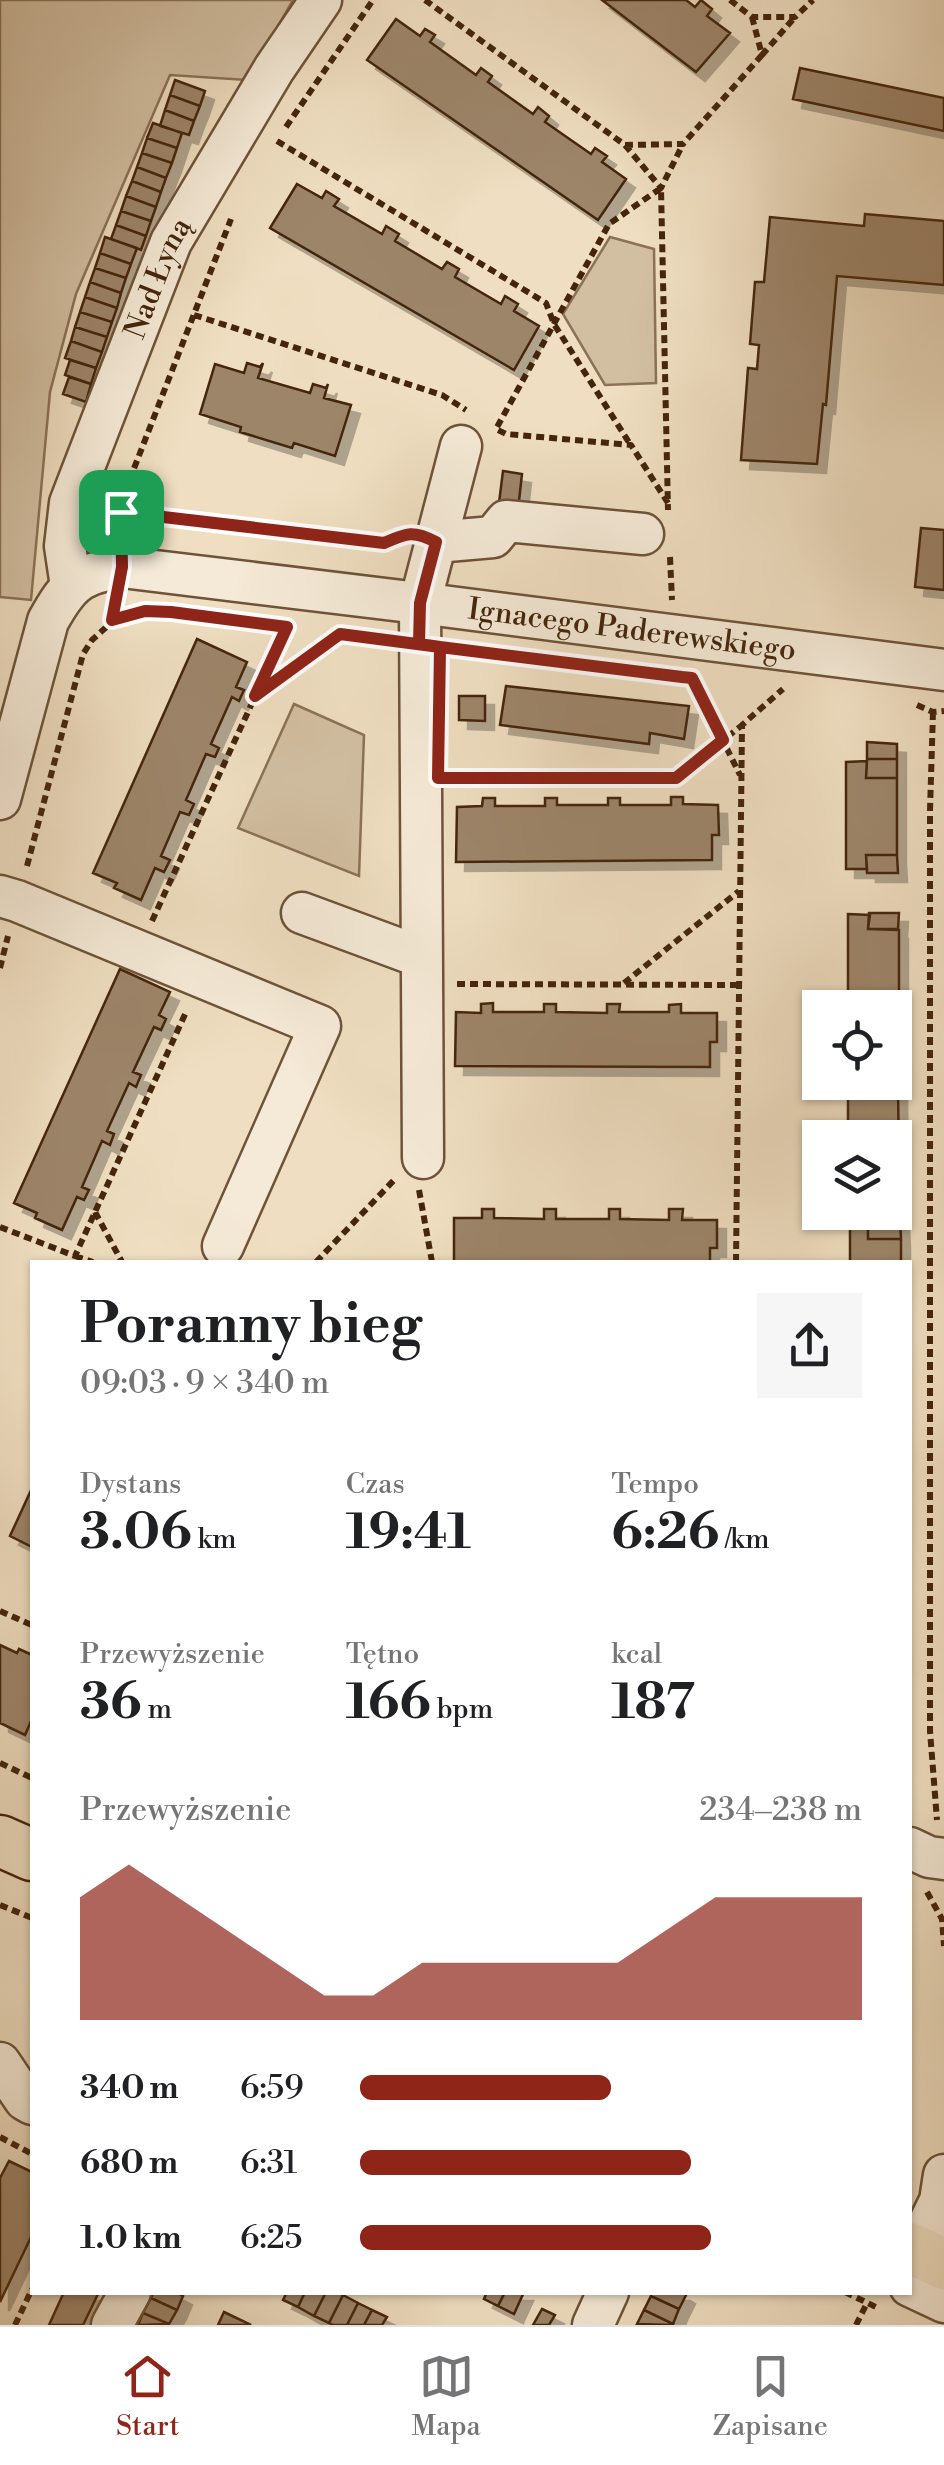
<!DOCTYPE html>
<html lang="pl">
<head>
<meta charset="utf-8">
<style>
  body { margin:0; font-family:"Libre Bodoni",serif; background:#f6f6f6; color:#202124; height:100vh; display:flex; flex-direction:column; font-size:38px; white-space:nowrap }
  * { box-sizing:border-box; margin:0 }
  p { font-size:32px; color:#757577 }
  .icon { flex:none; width:55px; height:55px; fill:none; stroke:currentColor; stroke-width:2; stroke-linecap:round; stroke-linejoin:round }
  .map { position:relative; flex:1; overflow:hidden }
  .details { position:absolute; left:30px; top:1260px; width:882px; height:1035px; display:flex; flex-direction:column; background:#fff; border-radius:0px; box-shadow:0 2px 8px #0004 }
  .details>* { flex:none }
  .fabs { position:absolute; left:802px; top:990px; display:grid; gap:20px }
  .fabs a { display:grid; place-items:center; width:110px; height:110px; border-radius:0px; background:#fff; box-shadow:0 2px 8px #0004; font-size:50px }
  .pin { position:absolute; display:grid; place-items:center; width:85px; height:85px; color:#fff; margin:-42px; border-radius:20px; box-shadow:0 5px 15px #0006 }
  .round { display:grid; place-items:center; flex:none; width:105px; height:105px; border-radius:0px; background:#f6f6f6 }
  .head { display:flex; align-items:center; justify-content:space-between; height:170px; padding:0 50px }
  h1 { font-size:55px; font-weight:800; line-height:75px }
  .metrics { display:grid; grid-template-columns:repeat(3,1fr); gap:15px; height:170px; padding:10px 50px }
  .metrics div { display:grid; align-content:center }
  .metrics b { font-size:50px; font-weight:800 }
  .metrics small { font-size:28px; font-weight:400 }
  .metrics p { font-size:28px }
  .chart { height:280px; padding:20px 50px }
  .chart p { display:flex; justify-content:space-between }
  .chart svg { width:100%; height:180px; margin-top:10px; fill:#8f2418; opacity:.7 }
  ul { padding:0 50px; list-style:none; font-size:32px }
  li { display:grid; grid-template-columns:160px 120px 1fr; align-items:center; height:75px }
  li i { height:25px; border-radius:12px; background:#8f2418 }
  .dock { display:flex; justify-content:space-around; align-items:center; height:140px; border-top:2px solid #e0e0e0; background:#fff; font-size:28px; color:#757577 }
  .dock a { display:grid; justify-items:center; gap:5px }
  .dock .current { color:#8f2418 }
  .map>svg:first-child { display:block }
  .green { fill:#d2bfa2; stroke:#8b7257; stroke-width:2.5 }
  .building { fill:#9d856a; stroke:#44250c; stroke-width:2.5; filter:url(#shadow) }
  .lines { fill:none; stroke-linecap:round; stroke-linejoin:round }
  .minor-casing { stroke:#6f5339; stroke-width:45 }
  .major-casing { stroke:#44250c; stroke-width:55 }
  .path { stroke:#44250c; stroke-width:6; stroke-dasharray:8 5; stroke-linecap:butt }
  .minor { stroke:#f5ead7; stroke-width:40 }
  .major { stroke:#efdec1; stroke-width:50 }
  .route-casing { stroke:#fff; stroke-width:20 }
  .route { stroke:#8f2418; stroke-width:12 }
  .labels { text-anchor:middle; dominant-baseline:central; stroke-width:9; stroke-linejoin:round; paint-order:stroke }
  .street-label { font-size:30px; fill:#44250c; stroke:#f5ead7 }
</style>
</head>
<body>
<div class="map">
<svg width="944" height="2325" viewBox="0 0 944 2325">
  <defs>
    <filter id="shadow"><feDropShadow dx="9" dy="9" stdDeviation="0" flood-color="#0004"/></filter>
  </defs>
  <rect width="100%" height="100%" fill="#efdec1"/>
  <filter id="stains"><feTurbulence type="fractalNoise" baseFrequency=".002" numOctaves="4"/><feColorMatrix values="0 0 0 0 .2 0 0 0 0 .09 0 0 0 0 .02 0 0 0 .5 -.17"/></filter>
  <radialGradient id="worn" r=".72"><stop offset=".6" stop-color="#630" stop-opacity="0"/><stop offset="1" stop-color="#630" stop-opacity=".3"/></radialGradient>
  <!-- green -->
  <path class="green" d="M 0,0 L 293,0 L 247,80 L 170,75 L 76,294 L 50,392 L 31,600 L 0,597 Z
    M 610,237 L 654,249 L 656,383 L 605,385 L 563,314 Z
    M 294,704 L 364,735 L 359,876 L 238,828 Z"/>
  <!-- building -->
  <path class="building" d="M 602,0 L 686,0 L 695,7 L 701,0 L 712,9 L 707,16 L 730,33 L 696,72 Z
    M 396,19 L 420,36 L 425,29 L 435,35 L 430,42 L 476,75 L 481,68 L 492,76 L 488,82 L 533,114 L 538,107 L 549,116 L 545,122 L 591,154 L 595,148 L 607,156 L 602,162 L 626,179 L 598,220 L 367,60 Z
    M 800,68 L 944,98 L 944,131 L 793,99 Z
    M 175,80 L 205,91 L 200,106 L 170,95 Z
    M 170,95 L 200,106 L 194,121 L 165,110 Z
    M 165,110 L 194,121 L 189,135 L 160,126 Z
    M 153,123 L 182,133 L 177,148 L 147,138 Z
    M 147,138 L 177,148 L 172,163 L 142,153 Z
    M 142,153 L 172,163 L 166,178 L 137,167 Z
    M 137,167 L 166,178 L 161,192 L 132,181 Z
    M 132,181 L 161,192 L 156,207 L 126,196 Z
    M 297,184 L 322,198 L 326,191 L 339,199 L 334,206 L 382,234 L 386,226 L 399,234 L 395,241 L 442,269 L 447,262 L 459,269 L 455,277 L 501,304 L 505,296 L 518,304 L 514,311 L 539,326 L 514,370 L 270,228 Z
    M 126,196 L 156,207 L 151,221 L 121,211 Z
    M 121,211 L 151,221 L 146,236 L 116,225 Z
    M 865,214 L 944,221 L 944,285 L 837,276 L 826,405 L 823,404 L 817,464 L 741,460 L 748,368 L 757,369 L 759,345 L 750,344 L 755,282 L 764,282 L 770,217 L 864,226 Z
    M 116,225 L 146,236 L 141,250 L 111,239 Z
    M 105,237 L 137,248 L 131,264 L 100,253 Z
    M 100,253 L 131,264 L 126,278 L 95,268 Z
    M 95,268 L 126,278 L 121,293 L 90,282 Z
    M 90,282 L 121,293 L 117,308 L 85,297 Z
    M 85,297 L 117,308 L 112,322 L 80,312 Z
    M 80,312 L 112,322 L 107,337 L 75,327 Z
    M 75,327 L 107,337 L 102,352 L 71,341 Z
    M 71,341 L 102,352 L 96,368 L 65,358 Z
    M 70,360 L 96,368 L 91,384 L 65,375 Z
    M 247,363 L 260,367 L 263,363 L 258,378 L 310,393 L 313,384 L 326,388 L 328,384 L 324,398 L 351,405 L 335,456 L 294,443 L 292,448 L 240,432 L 241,427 L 200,414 L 215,364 L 244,373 Z
    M 69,377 L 91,384 L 86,402 L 63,394 Z
    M 503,471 L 522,474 L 518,510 L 498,511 Z
    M 921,528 L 944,530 L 944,590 L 915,587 Z
    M 197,639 L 247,662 L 236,687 L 244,690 L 239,701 L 232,697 L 211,744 L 219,748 L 215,757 L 206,754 L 186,800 L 194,804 L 189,815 L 180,812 L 161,856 L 170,860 L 164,872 L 155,868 L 141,900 L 114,888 L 117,883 L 93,873 Z
    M 506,686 L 689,706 L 684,739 L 650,733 L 649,744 L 500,725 Z
    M 459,696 L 485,696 L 485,721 L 459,720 Z
    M 867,742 L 897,744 L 897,759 L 867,759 Z
    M 867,759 L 897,759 L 897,778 L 866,778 Z
    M 867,761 L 866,778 L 897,778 L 897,855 L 866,855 L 867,869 L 846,869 L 846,762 Z
    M 671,797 L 683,797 L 683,804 L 718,805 L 719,835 L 712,835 L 712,860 L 456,862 L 457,807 L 482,806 L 483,798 L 495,798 L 495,806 L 545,806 L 545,798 L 557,798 L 557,805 L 608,805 L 608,798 L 620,798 L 620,805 L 671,805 Z
    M 866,855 L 897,855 L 898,873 L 867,873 Z
    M 869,913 L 899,913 L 898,929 L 868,929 Z
    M 848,914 L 870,915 L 868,929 L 899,930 L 899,1007 L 848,1008 Z
    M 120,969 L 170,992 L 159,1015 L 166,1019 L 161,1030 L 154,1027 L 133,1072 L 141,1075 L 136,1087 L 129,1083 L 107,1131 L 114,1134 L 110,1145 L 102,1141 L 82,1187 L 89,1190 L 84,1200 L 77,1197 L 62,1230 L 35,1218 L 37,1213 L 14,1203 Z
    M 493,1003 L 493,1012 L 544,1012 L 544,1004 L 556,1004 L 556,1012 L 607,1013 L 607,1004 L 620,1004 L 619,1012 L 669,1012 L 669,1005 L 681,1004 L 681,1013 L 717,1013 L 717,1042 L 710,1042 L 710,1067 L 455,1066 L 456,1012 L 481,1013 L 481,1004 Z
    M 848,1082 L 868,1082 L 868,1086 L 898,1086 L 899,1164 L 895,1164 L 895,1138 L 848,1138 Z
    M 482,1209 L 494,1209 L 494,1218 L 544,1219 L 544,1209 L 556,1209 L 556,1219 L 609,1219 L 609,1209 L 620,1209 L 620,1219 L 669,1220 L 669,1209 L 683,1209 L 682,1220 L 717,1220 L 717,1248 L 710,1248 L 710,1262 L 454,1262 L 454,1218 L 482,1218 Z
    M 868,1219 L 900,1219 L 901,1239 L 868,1239 Z
    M 850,1225 L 868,1225 L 868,1239 L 901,1239 L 901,1262 L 850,1262 Z
    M 32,1488 L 32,1547 L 10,1536 Z
    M 0,1645 L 17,1653 L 19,1649 L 30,1654 L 32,1653 L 32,1719 L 25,1735 L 0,1723 Z
    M 9,2161 L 32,2172 L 32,2235 L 0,2302 L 0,2178 Z
    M 64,2292 L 99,2292 L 83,2325 L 49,2325 Z
    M 153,2292 L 175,2292 L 183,2296 L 177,2310 L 151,2298 Z
    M 287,2292 L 305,2292 L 298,2307 L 283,2300 Z
    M 305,2292 L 326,2292 L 314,2316 L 298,2307 Z
    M 326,2292 L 337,2292 L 343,2295 L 329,2323 L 314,2316 Z
    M 487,2292 L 505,2292 L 498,2306 L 484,2299 Z
    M 505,2292 L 524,2292 L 514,2314 L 498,2306 Z
    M 652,2292 L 681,2292 L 686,2295 L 679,2309 L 651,2296 Z
    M 343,2295 L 358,2303 L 347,2325 L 333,2325 L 329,2323 Z
    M 651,2296 L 679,2309 L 673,2324 L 644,2310 Z
    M 151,2298 L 177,2310 L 169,2324 L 143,2313 Z
    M 358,2303 L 372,2310 L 364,2325 L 347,2325 Z
    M 542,2309 L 555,2315 L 549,2325 L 533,2325 Z
    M 372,2310 L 387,2317 L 382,2325 L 364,2325 Z
    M 644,2310 L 673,2324 L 672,2325 L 637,2324 Z
    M 224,2312 L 251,2325 L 218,2325 Z
    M 143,2313 L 169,2324 L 138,2325 Z"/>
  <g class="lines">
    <!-- minor casing -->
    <g class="minor-casing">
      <g id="minor">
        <path d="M 436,542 L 493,537 L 506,521 L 643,534"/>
        <path id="s1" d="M 71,586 L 65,546 L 70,503 L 171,242 L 274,69 L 321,0"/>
        <path id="s2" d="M 0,799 L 48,621 C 69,583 79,574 122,567 L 435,605 L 944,670"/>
        <path d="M 0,896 L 17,901 L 320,1026 L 223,1246"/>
        <path d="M 302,913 L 421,957"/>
        <path d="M 423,1158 L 420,603 L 461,446"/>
        <path d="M 910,1848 L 929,1857 L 944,1859"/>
        <path d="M 0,2063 L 25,2100 L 32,2104"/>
        <path d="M 916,2250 L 940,2201 L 944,2175"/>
        <path d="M 910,2286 L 944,2302"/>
        <path d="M 112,2325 L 130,2292"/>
        <path d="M 593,2325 L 608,2292"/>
      </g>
    </g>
    <!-- major casing -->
    <g class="major-casing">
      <path id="major" d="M 0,1841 L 32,1855
        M 910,2248 L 944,2264"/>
    </g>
    <!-- path -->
    <path class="path" d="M 425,0 L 625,145 L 683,144 L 762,55
      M 730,0 L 752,17 L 795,17 L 813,0
      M 752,17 L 762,55 L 795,17
      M 286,127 L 373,0
      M 277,141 L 546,303 L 554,324 L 630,444
      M 625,145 L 661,188 L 683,144
      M 194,315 L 442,395 L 466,410
      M 114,499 L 113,514 L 118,531
      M 668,503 L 631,445 L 506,434 L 496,429 L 609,224 L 661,188 L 668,510
      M 121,513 L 383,543 L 401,535
      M 123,531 L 121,513 L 126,489 L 231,219
      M 670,557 L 672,600
      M 117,603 L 113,621 L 145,611 L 156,612
      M 347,635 L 384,640
      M 456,649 L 518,657
      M 692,678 L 740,775
      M 256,695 L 340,634
      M 917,705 L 933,712 L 944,711
      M 933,712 L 930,810 L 930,1731 L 937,1820
      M 456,778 L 676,778 L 741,726
      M 27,866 L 83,654 L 92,640 L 113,621
      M 152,921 L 287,627
      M 0,968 L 8,936
      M 624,983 L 739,891
      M 457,984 L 739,985
      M 419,1190 L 432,1262
      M 95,1212 L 122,1262
      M 0,1227 L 75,1256 L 187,1010
      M 75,1256 L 93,1262
      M 316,1262 L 396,1178
      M 736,1262 L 742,725 L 783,689
      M 0,1611 L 32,1625
      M 0,1763 L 32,1778
      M 927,1892 L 942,1919 L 944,1946
      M 0,1905 L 32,1918
      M 0,2137 L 32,2154
      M 845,2292 L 880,2309
      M 15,2325 L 32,2289
      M 856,2325 L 867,2303"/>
    <!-- minor -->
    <use href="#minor" class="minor"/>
    <!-- major -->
    <use href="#major" class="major"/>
  </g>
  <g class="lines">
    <!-- route casing -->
    <g class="route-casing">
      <path id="route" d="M 121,512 L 122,567 L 112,620 L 145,611 L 171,612 L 287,627 L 255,696 L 340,634 L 440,647 L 682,677 L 692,678 L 723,740 L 676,778 L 438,778 L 440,647 L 419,644 L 420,603 L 436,542 C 413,530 407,533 384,543 L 121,512"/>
    </g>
    <!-- route -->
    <use href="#route" class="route"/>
  </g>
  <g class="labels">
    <!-- street labels -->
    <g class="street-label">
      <text stroke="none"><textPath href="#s1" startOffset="325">Nad Łyną</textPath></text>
      <text stroke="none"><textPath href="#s2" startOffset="795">Ignacego Paderewskiego</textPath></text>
    </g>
  </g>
  <rect width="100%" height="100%" filter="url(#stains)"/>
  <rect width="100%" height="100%" fill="url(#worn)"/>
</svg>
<div class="fabs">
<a><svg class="icon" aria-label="locate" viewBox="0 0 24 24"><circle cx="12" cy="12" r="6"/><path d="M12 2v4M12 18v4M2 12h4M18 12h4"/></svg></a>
<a><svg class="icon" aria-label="layers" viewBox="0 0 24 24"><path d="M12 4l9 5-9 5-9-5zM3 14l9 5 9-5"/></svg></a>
</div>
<div class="pin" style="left:121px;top:512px;background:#1e9e55"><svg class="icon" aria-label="arrive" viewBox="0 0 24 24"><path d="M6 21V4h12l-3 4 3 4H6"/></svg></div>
<section class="details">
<div class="head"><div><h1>Poranny bieg</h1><p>09:03 · 9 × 340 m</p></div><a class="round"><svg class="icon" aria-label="share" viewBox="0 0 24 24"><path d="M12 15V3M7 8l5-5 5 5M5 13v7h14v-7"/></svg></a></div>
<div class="metrics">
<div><p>Dystans</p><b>3.06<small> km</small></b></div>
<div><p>Czas</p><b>19:41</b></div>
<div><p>Tempo</p><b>6:26<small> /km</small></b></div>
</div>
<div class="metrics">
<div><p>Przewyższenie</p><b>36<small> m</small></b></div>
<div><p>Tętno</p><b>166<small> bpm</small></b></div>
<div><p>kcal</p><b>187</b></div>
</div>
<div class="chart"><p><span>Przewyższenie</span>234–238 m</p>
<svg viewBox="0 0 160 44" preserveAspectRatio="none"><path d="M0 44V14L10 6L20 14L30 22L40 30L50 38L60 38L70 30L80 30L90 30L100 30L110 30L120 22L130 14L140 14L150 14L160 14V44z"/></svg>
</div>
<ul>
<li><b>340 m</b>6:59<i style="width:50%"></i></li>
<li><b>680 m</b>6:31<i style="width:66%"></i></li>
<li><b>1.0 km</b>6:25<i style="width:70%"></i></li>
</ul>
</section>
</div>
<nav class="dock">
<a class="current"><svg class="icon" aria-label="home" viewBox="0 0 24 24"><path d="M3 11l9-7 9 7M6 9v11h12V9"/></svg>Start</a>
<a><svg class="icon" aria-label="map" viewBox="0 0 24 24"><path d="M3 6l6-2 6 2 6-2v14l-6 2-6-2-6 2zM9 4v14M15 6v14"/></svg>Mapa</a>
<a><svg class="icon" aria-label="saved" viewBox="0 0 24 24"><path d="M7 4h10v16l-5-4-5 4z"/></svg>Zapisane</a>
</nav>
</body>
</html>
